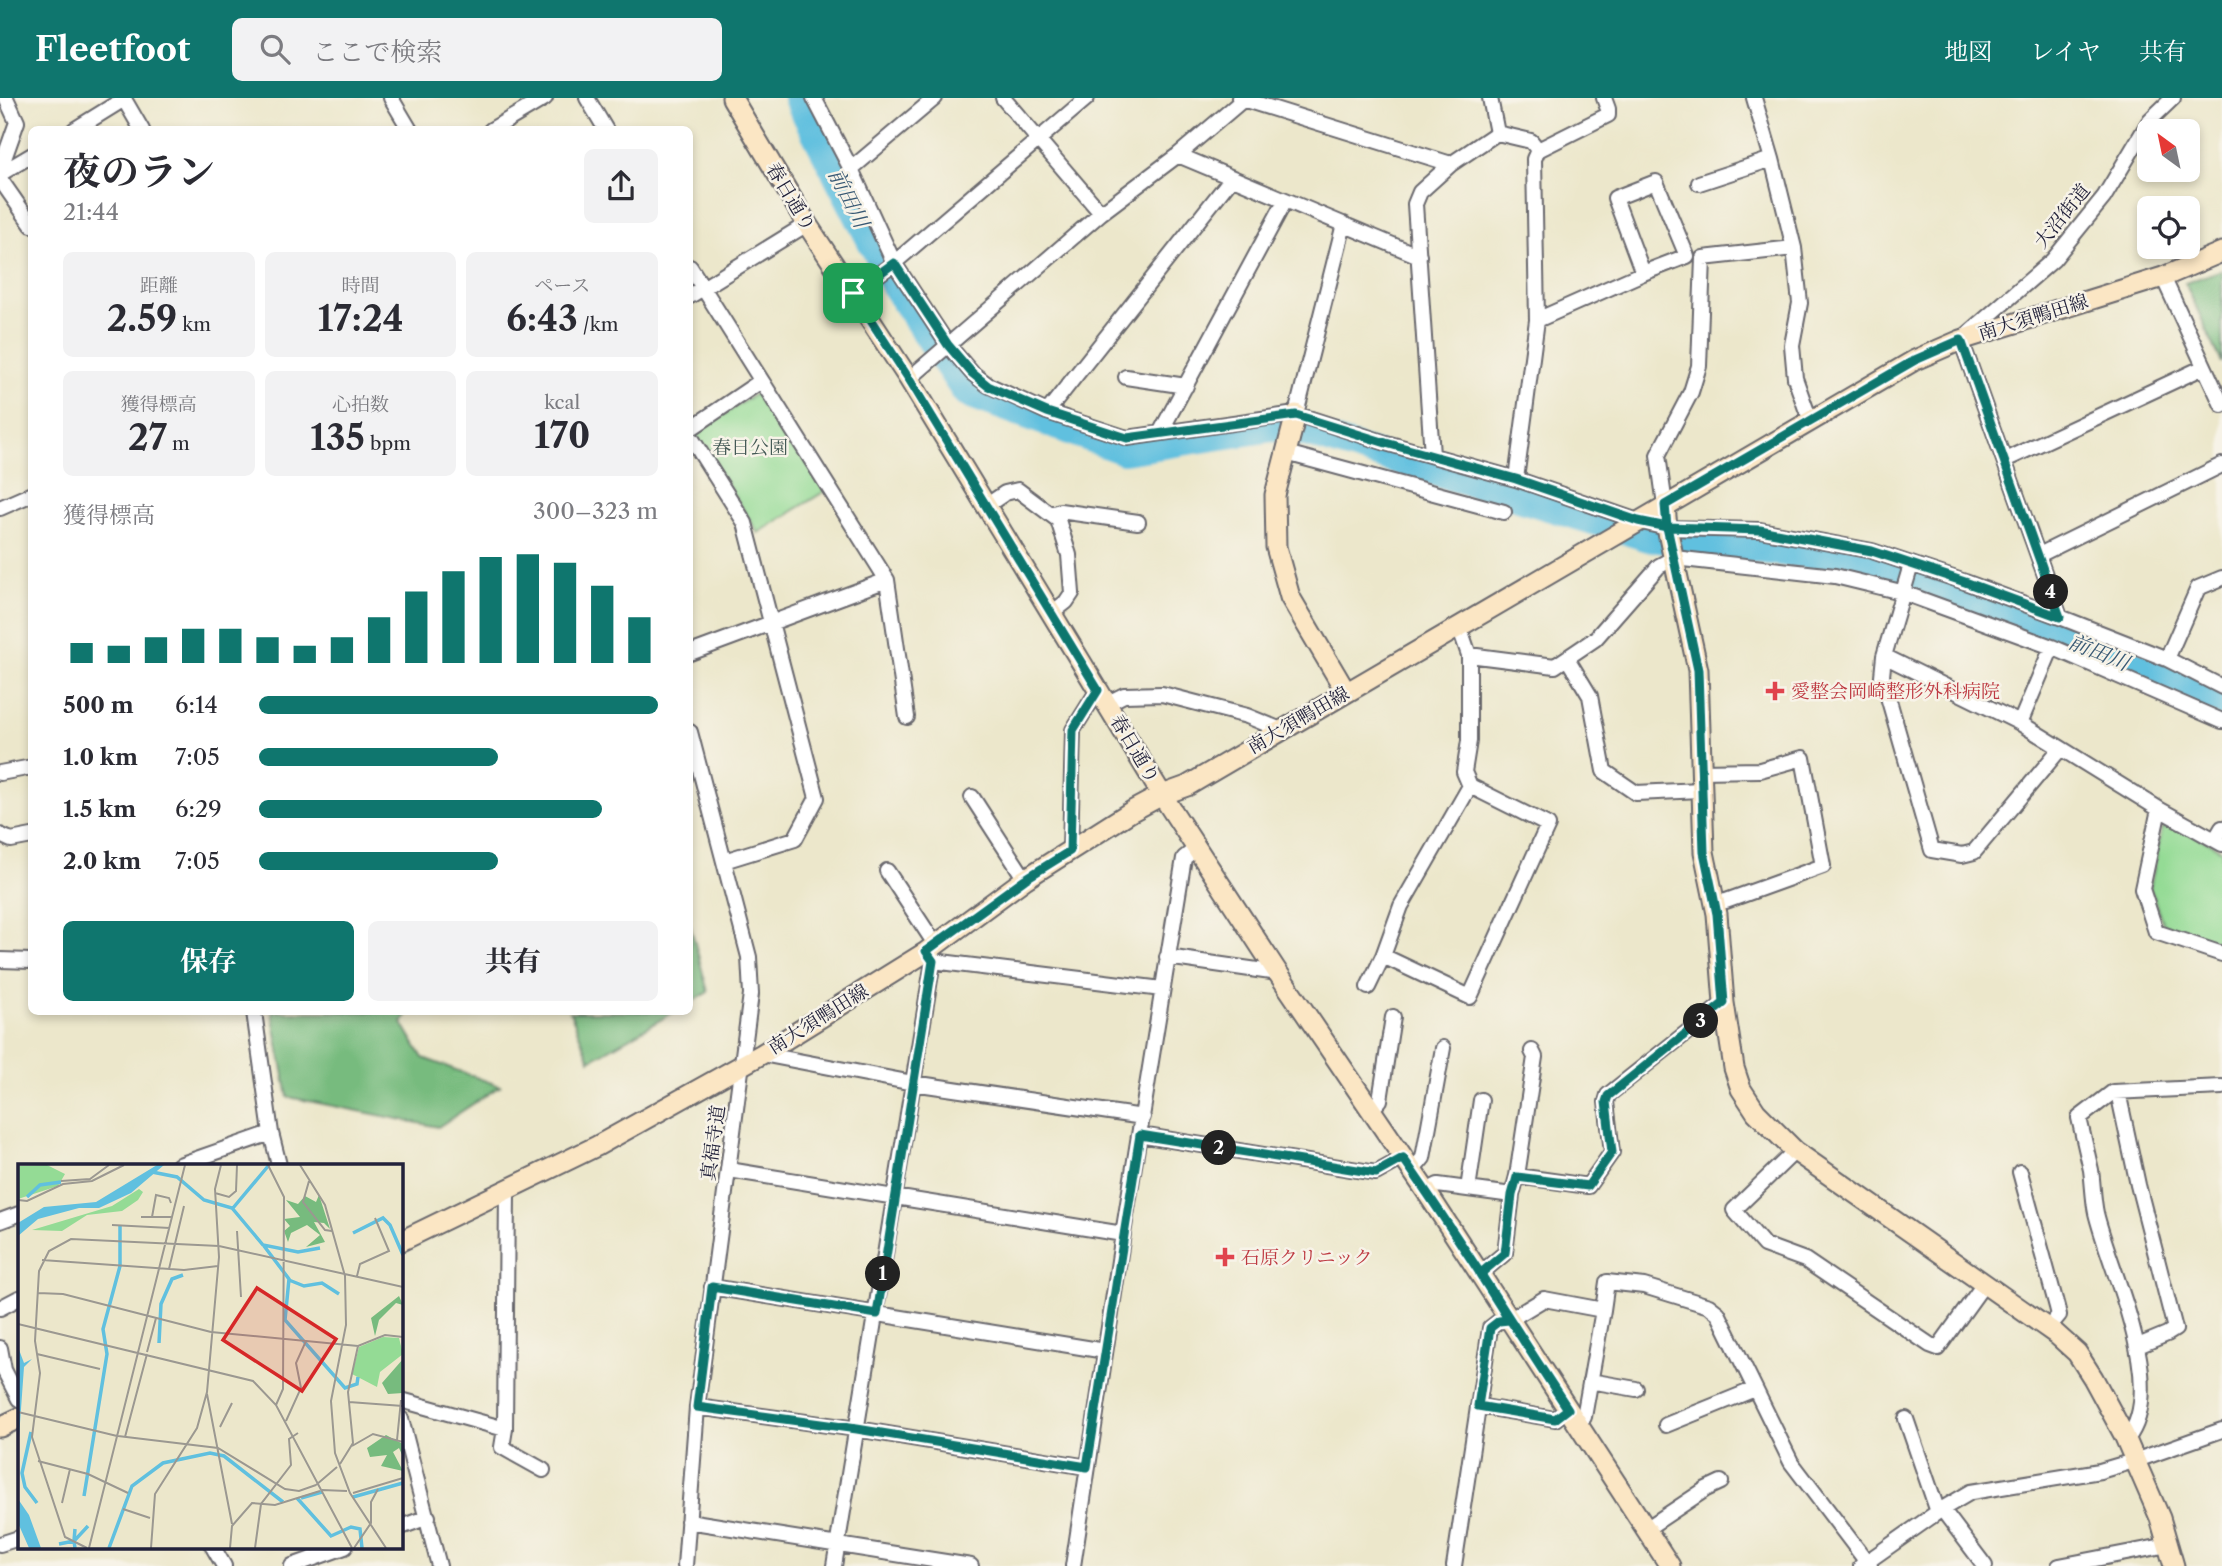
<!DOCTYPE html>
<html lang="ja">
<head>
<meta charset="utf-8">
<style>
  body { margin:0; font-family:"Libre Caslon Text","Noto Serif JP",serif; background:#f2f2f3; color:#2b2b33; height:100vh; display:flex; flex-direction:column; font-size:26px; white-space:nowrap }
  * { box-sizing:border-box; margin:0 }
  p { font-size:23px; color:#7c7c81 }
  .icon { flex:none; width:38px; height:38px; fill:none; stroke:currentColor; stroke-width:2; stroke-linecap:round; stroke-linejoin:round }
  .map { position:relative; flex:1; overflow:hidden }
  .details { position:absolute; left:28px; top:28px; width:665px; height:889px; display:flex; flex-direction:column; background:#fff; border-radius:10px; box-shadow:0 4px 10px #0003 }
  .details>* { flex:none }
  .needle { width:46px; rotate:327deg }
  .fabs { position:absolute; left:2137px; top:21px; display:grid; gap:14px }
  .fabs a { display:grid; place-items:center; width:63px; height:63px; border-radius:10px; background:#fff; box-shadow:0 4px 10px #0003; font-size:35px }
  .pin { position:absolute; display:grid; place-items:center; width:60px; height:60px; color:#fff; margin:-30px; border-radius:14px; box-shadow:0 4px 10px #0006 }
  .km { position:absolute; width:35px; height:35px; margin:-18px; border-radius:50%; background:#222; color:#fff; font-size:19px; line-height:35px; text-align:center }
  .round { display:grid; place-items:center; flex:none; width:74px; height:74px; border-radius:10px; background:#f2f2f3 }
  .overview { display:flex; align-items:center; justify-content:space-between; height:119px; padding:0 35px }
  h1 { font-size:38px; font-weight:700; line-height:52px }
  .metrics { display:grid; grid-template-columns:repeat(3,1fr); gap:10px; height:119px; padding:7px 35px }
  .metrics div { display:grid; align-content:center; border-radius:10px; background:#f2f2f3; text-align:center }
  .metrics b { font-size:35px; font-weight:700 }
  .metrics small { font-size:19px; font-weight:400 }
  .metrics p { font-size:19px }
  .chart { height:196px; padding:14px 35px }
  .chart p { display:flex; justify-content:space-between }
  .chart svg { width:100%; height:126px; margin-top:7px; stroke:#0f766e; stroke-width:6 }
  .cta { display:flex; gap:14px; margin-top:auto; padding:14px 35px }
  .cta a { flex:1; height:80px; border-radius:10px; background:#0f766e; color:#fff; font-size:28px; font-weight:700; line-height:80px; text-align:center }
  .cta a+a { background:#f2f2f3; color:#2b2b33 }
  ul { padding:0 35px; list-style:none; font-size:23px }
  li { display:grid; grid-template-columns:112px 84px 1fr; align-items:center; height:52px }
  li i { height:18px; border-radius:9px; background:#0f766e }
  header { display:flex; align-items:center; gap:42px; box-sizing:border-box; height:98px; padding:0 35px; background:#0f766e; color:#fff }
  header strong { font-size:33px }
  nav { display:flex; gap:38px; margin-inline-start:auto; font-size:24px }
  .search { width:490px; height:63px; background:#f2f2f3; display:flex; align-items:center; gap:18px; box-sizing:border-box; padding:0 24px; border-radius:10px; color:#7c7c81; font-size:26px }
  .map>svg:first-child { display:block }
  .green { fill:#94db95; stroke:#5b7e68; stroke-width:2 }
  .forest { fill:#77bb7e; stroke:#4c6e5c; stroke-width:2 }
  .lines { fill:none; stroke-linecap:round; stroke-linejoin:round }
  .river { stroke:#60c0df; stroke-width:28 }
  .street-casing { stroke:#69676d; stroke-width:18 }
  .secondary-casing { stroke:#69676d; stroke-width:23 }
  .street { stroke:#fff; stroke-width:14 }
  .secondary { stroke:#fbe6c4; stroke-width:19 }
  .route-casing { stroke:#fff; stroke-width:14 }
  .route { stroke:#0f766e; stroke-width:9 }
  .health-dot { fill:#e0444e; stroke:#f7f3e8; stroke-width:2.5 }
  .labels { text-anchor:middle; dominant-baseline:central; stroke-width:5; stroke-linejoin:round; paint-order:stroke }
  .street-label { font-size:19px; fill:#22223b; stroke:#f7f3e8 }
  .park-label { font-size:19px; fill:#445a56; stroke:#f7f3e8 }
  .health-label { font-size:19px; fill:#be3a42; stroke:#f7f3e8; text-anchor:start }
  .water-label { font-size:21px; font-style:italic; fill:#385974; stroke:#f7f3e8 }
  .inset-river { fill:none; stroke:#60c0df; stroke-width:3.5 }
  .inset-road { fill:none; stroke:#9b9891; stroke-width:2 }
  .view { fill:#d62828; fill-opacity:0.15; stroke:#d62828; stroke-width:3.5 }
  .inset-edge { fill:none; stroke:#22223b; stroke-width:3.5 }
</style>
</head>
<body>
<header>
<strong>Fleetfoot</strong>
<div class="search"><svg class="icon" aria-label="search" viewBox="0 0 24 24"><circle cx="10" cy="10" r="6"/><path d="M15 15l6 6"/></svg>ここで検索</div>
<nav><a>地図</a><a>レイヤ</a><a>共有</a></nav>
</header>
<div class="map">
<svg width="2222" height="1468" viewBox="0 0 2222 1468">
  <rect width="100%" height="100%" fill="#f7f3e8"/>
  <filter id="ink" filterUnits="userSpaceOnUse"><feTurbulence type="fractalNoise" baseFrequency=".0143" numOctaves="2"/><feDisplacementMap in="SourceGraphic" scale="14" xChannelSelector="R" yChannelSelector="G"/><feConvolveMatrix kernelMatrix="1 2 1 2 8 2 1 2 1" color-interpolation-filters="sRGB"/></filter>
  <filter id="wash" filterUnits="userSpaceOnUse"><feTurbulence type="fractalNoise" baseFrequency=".00686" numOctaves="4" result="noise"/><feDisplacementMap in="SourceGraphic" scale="28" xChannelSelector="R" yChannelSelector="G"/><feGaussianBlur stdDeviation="1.57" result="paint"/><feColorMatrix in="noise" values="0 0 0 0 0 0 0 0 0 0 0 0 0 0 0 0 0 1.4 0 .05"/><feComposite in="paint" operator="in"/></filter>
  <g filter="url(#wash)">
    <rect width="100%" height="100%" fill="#ece7cb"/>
    <!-- green -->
    <path class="green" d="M 761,292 L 825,393 L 758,435 L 695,336 Z
      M 2173,725 L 2222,752 L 2222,845 L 2163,826 L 2150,790 L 2162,731 Z"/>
    <!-- forest -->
    <path class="forest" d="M 2222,172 L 2222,265 L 2185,185 Z
      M 690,827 L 708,894 L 690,905 Z
      M 272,914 L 409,914 L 402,925 L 423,960 L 500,988 L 438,1029 L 288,999 Z
      M 570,914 L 674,914 L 590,962 Z"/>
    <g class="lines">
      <!-- river -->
      <path class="river" d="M 797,0 L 894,188 L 966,295 L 1124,353 L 1273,330 L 1306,335 L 1649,440 L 1843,461 L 1929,484 L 2147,571 L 2222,605"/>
    </g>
  </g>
  <g filter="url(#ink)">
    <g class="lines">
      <!-- street casing -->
      <g class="street-casing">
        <path id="street" d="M 391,0 L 410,32
          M 587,0 L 606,32
          M 814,0 L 851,71 L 894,165 L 948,247 L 972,275 L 988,287 L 1047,314 L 1127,340 L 1296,316 L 1386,345 L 1516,381 L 1638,423 L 1667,430 L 1760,432 L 1872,453 L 1965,484 L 2060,519 L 2167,561 L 2222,589
          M 1003,0 L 1101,115
          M 1239,0 L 1451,66 L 1420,94 L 1415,106 L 1432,357
          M 1490,0 L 1497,35 L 1531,43 L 1538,52
          M 1754,0 L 1772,61 L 1794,150 L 1800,205 L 1792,247 L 1795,280 L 1806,311 L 1812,322
          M 74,32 L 124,1 L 142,32
          M 491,32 L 545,0
          M 1178,57 L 1419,158
          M 1451,66 L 1497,35
          M 851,71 L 935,0
          M 0,72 L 17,24 L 6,0
          M 0,76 L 32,57
          M 0,81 L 32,127
          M 1699,85 L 1772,61
          M 690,169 L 887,482 L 907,619
          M 2163,179 L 2222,307
          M 853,195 L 894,165 L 1087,0
          M 690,198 L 807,126
          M 1537,222 L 1643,175 L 1687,158 L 1656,84 L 1615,100 L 1643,175
          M 1126,279 L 1186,288
          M 909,281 L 1101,115 L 1178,57 L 1245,0
          M 1047,314 L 1231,81
          M 1296,316 L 1344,126
          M 690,331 L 761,283
          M 1160,335 L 1285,103
          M 690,338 L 745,425 L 817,700 L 795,741 L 724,763
          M 1286,355 L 1504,414
          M 2005,362 L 2204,269
          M 1516,381 L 1537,222 L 1534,61 L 1538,52 L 1608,17 L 1608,11 L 1604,0
          M 1665,407 L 1658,357 L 1691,294 L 1699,268 L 1703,160 L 1794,150
          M 986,408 L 1005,395 L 1018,392 L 1058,422 L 1069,457 L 1072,495 L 1066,504 L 1052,515
          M 0,410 L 32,396
          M 1051,416 L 1060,413 L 1138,424
          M 2039,457 L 2222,367
          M 1911,467 L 1884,558 L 1882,578 L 1932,752 L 1962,757 L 1974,754 L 2060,651
          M 2060,519 L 1961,242 L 2053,162 L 2104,99 L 2150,22 L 2173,0
          M 690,555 L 887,482
          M 1469,557 L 1555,568 L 1595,541 L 1659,468 L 1674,460 L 1835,478 L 1901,494 L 2052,549 L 2222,623
          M 1884,558 L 2020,625 L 2159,711 L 2222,746
          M 1567,560 L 1590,598 L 1604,673 L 1636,695 L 1701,692
          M 2167,561 L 2198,490 L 2222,480
          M 1108,605 L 1124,597 L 1162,596 L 1247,618 L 1281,632
          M 2020,625 L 2052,549
          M 1700,673 L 1760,672 L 1803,660 L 1823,768 L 1726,803 L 1714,804
          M 0,675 L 32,669
          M 972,699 L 1025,781
          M 2159,711 L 2142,791 L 2156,834 L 2222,856
          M 0,737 L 11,742 L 32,738
          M 2215,742 L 2222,730
          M 1070,753 L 1073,632 L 1098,592
          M 887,773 L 935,846
          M 1383,858 L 1470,899 L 1548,727 L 1470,688
          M 1167,859 L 1278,875
          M 0,862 L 32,863
          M 933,863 L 1162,891
          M 1368,889 L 1383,858 L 1401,808 L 1470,688 L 1464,674 L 1469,643 L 1469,557 L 1459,528
          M 254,914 L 271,1035 L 279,1067
          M 762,956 L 913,985 L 1143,1019
          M 2118,994 L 2138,1087 L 2175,1231 L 2167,1236 L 2138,1248
          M 1371,1012 L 1380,1002 L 1393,919
          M 1140,1037 L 1376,1075 L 1403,1060
          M 1795,1053 L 1734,1112 L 1764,1147 L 1805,1162 L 1930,1247 L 1938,1250 L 1984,1186
          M 179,1067 L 271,1035
          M 729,1072 L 1123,1136
          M 1412,1073 L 1423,1060 L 1443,950
          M 2020,1074 L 2057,1209 L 2059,1217 L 2048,1230
          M 1517,1078 L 1535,959 L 1532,953
          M 1468,1091 L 1481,1002
          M 507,1092 L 505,1331 L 502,1349 L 543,1372
          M 1426,1093 L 1438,1087 L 1512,1097 L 1517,1078 L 1588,1088 L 1612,1054 L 1606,1004 L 1608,997 L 1724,905
          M 0,1123 L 19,1116
          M 1480,1176 L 1505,1155 L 1512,1097
          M 712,1189 L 1105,1253
          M 0,1210 L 19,1200
          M 0,1250 L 4,1272 L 19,1301
          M 1590,1283 L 1636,1291
          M 401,1302 L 505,1331
          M 1478,1308 L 1555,1321 L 1568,1311
          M 697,1309 L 857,1331 L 1087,1369
          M 401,1321 L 439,1468
          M 1906,1321 L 1938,1414
          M 1577,1324 L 1584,1319 L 1603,1212
          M 1666,1327 L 1755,1291
          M 2127,1341 C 2169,1288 2110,1174 2096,1115 C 2093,1101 2093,1086 2091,1072 C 2087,1055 2083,1037 2079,1020 L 2113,994 L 2222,989
          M 1942,1411 L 1985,1468
          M 688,1423 L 971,1468
          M 401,1429 L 428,1419
          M 1646,1431 L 1706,1391 L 1721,1384
          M 0,1446 L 19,1440
          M 213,1449 L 224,1468
          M 292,1468 L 345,1449
          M 685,1468 L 697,1309 L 751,896 L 749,859 L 690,634
          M 834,1468 L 933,863 L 926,854
          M 1073,1468 L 1123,1136 L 1184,760 L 1198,749
          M 1454,1468 L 1490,1230 L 1499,1223 L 1509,1222 L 1544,1201 L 1603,1212 L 1607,1184 L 1644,1188 L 1709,1208 L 1718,1215 L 1791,1364 L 1870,1468
          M 1861,1468 L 1942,1411 L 1971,1394 L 2100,1373 L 2137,1362 L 2222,1332
          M 2059,1468 L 2168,1447"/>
      </g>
      <!-- secondary casing -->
      <g class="secondary-casing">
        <path id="secondary" d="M 732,0 L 807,126 L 909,281 L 1162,697 L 1278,875 L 1426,1093 L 1670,1468
          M 1296,316 L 1275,397 L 1276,449 L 1290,499 L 1346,594
          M 1665,407 L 1667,430 L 1698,572 L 1704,754 L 1717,816 L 1724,905 L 1734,970 L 1741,991 L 1756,1014 L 1795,1053 L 2056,1236 L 2077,1255 L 2093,1280 L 2124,1337 L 2160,1420 L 2174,1468
          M 401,1143 L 597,1048 L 762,956 L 926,854 L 1025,781 L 1132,713 L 1162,697 L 1187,688 L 1915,262 L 1961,242 L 2163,179 L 2222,154
          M 0,1329 L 19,1320"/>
      </g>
      <!-- street -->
      <use href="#street" class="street"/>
      <!-- secondary -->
      <use href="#secondary" class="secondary"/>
    </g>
  </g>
  <g class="lines" filter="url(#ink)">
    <!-- route casing -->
    <g class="route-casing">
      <path id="route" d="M 853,195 L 909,281 L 1098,592 L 1073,632 L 1070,753 L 1025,781 L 926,853 L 933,863 L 877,1216 L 712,1189 L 697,1309 L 857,1331 L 1087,1369 L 1140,1037 L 1376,1075 L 1403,1060 C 1461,1142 1513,1228 1568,1311 L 1555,1321 L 1478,1308 L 1490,1230 L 1499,1223 L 1509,1222 L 1480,1176 L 1505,1155 L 1512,1097 L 1517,1079 L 1588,1088 L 1612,1054 L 1606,1004 L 1608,998 L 1724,905 L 1717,816 L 1704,754 L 1698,572 L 1667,429 L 1665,407 L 1915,262 L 1961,242 L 2060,519 L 1965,484 L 1872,453 L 1760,432 L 1667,429 L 1638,423 L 1516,381 L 1386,345 L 1296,317 L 1127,340 L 1047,314 L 988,288 L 972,275 L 948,247 L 894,165 L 853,195"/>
    </g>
    <!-- route -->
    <use href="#route" class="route"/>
  </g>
  <!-- markers -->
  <g class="health-dot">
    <path d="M1771.5 582.5h7v7h7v7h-7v7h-7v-7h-7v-7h7z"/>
    <path d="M1221.5 1148.5h7v7h7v7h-7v7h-7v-7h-7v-7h7z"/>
  </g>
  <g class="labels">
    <!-- street labels -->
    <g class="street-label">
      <text transform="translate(791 99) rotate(59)">春日通り</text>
      <text transform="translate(2062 118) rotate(-51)">大沼街道</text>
      <text transform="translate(2033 219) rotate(-17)">南大須鴨田線</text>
      <text transform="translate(1298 622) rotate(-30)">南大須鴨田線</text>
      <text transform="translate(1135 651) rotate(59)">春日通り</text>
      <text transform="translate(818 921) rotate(-32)">南大須鴨田線</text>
      <text transform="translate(713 1045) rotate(-82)">真福寺道</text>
    </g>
    <!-- park labels -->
    <g class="park-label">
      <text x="750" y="349">春日公園</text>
    </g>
    <!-- health labels -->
    <g class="health-label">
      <text x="1791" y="593">愛整会岡崎整形外科病院</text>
      <text x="1241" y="1159">石原クリニック</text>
    </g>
    <!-- water labels -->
    <g class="water-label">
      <text transform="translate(849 100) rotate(63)">前田川</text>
      <text transform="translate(2099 554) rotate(22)">前田川</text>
    </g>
  </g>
  <!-- overview -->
  <g transform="translate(18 1066)">
    <rect width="385" height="385" fill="#ece7cb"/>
    <path d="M 29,1 L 47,10 L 40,22 L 0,35 L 0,2 ZM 121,25 L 125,28 L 120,36 L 104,47 L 69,51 L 44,67 L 14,66 L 94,42 ZM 365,173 L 381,174 L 385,190 L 362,208 L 359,223 L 334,210 L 341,183 Z" fill="#94db95"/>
    <path d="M 301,31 L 312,65 L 306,59 L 296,58 L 307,78 L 288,83 L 302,71 L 289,61 L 273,69 L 270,78 L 266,67 L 272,62 L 266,55 L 282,53 L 268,36 L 280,40 L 287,32 L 298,38 ZM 381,132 L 385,141 L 378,139 L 361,156 L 357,172 L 353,154 ZM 385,195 L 385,229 L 370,230 L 364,219 ZM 368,271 L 385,280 L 385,293 L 381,284 L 375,288 L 385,307 L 363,302 L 369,291 L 352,293 L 349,284 Z" fill="#77bb7e"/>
    <path d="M 139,1 L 146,1 L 113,29 L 81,44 L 61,44 L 20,55 L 0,72 L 0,59 L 26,43 L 78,38 ZM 0,183 L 6,199 L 14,195 L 6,203 L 0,287 ZM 0,335 L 11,351 L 23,384 L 11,384 L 0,359 Z" fill="#60c0df"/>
    <path class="inset-river" d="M 134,8 L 159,13 L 186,36 L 214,44 L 245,81 L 280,88 L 302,84M 9,33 L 22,21 L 43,18M 215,44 L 251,1M 335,69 L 365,54 L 372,61 L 385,91M 246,82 L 271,115 L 267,156 L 327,224 L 339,220 L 340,213M 271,116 L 286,122 L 304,119 L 321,130M 141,179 L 143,140 L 154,115 L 165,111M 13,268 L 4,309 L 7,323 L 19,339M 66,332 L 89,190 L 85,165 L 102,102 L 102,62M 335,333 L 385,319M 279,334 L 313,372 L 333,363 L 342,365 L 344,384M 283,334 L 304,328M 41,380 L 56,377 L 57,365M 57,384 L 56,377 L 70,362M 91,384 L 114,322 L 145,299 L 192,289 L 206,292 L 265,338"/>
    <path class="inset-road" d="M 250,1 L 266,33 L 265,225 L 258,241M 282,1 L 307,41 L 327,112 L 328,161 L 313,237 L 317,289 L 332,329 L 368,384M 43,17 L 72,15 L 91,1M 291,17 L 285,38 L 307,66 L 314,67M 197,29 L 211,33 L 218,27 L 219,1M 0,36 L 9,37 L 45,20 L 74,17 L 106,1M 123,53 L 154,53M 134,53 L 138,31 L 151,34 L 153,39M 94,61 L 152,64M 219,67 L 223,133M 24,96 L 166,106 L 200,102M 151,105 L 166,42M 339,112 L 342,100 L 371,87 L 357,54M 20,129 L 45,130 L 193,168M 0,160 L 235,217 L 258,241 L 334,384M 193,168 L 340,182 L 367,171 L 385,173M 129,188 L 138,154M 19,190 L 82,205M 189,230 L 214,360M 331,238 L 385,242M 0,248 L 99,272M 268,257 L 283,224 L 278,199 L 288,177M 202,263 L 214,239M 100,272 L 200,284 L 267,325 L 281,327 L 298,321M 107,273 L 129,190M 379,276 L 383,236M 334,282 L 355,270 L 385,278M 20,297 L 70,310 L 110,329M 322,300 L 335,279 L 330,228 L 340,182M 298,321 L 319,303M 304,326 L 329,327M 335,329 L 385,314M 44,339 L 52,305M 105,345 L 132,354M 69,384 L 47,373 L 14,273 L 22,209 L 17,177 L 21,107 L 31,87 L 53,75 L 201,82 L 385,123M 71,384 L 167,1M 133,384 L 137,330 L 179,264 L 189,228 L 201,93 L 197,25 L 203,1M 212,384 L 214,362 L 234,339 L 257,341 L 302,327M 237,384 L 243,340 L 273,301 L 271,275 L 280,269M 336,384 L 353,359 L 353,338 L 360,325"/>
    <path class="view" d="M 239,124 L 318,175 L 284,227 L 205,176 Z"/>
    <rect width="385" height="385" class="inset-edge"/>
  </g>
</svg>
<div class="fabs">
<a><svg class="needle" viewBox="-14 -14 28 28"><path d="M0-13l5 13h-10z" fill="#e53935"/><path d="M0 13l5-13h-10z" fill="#7c7c81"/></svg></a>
<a><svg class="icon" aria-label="locate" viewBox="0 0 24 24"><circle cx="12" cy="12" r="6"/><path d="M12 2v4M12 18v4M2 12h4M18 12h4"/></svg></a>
</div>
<div class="pin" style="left:853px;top:195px;background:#1e9e55"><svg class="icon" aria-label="arrive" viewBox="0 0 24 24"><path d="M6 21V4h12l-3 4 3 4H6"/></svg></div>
<b class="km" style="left:883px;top:1176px">1</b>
<b class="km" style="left:1219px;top:1050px">2</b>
<b class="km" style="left:1701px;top:923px">3</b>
<b class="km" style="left:2051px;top:494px">4</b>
<section class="details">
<div class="overview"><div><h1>夜のラン</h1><p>21:44</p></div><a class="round"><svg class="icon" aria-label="share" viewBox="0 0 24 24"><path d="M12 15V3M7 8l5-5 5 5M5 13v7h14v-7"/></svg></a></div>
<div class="metrics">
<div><p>距離</p><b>2.59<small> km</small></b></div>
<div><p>時間</p><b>17:24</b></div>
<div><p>ペース</p><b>6:43<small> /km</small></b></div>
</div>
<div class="metrics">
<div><p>獲得標高</p><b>27<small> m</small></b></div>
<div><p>心拍数</p><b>135<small> bpm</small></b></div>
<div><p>kcal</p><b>170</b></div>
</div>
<div class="chart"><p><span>獲得標高</span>300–323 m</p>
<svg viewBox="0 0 160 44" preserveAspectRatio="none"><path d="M5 44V37M15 44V38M25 44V35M35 44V32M45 44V32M55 44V35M65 44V38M75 44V35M85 44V28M95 44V19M105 44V12M115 44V7M125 44V6M135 44V9M145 44V17M155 44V28"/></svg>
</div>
<ul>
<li><b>500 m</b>6:14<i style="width:100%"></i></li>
<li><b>1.0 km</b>7:05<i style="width:60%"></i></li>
<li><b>1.5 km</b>6:29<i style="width:86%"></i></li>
<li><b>2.0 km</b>7:05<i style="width:60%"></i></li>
</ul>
<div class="cta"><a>保存</a><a>共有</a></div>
</section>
</div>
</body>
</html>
